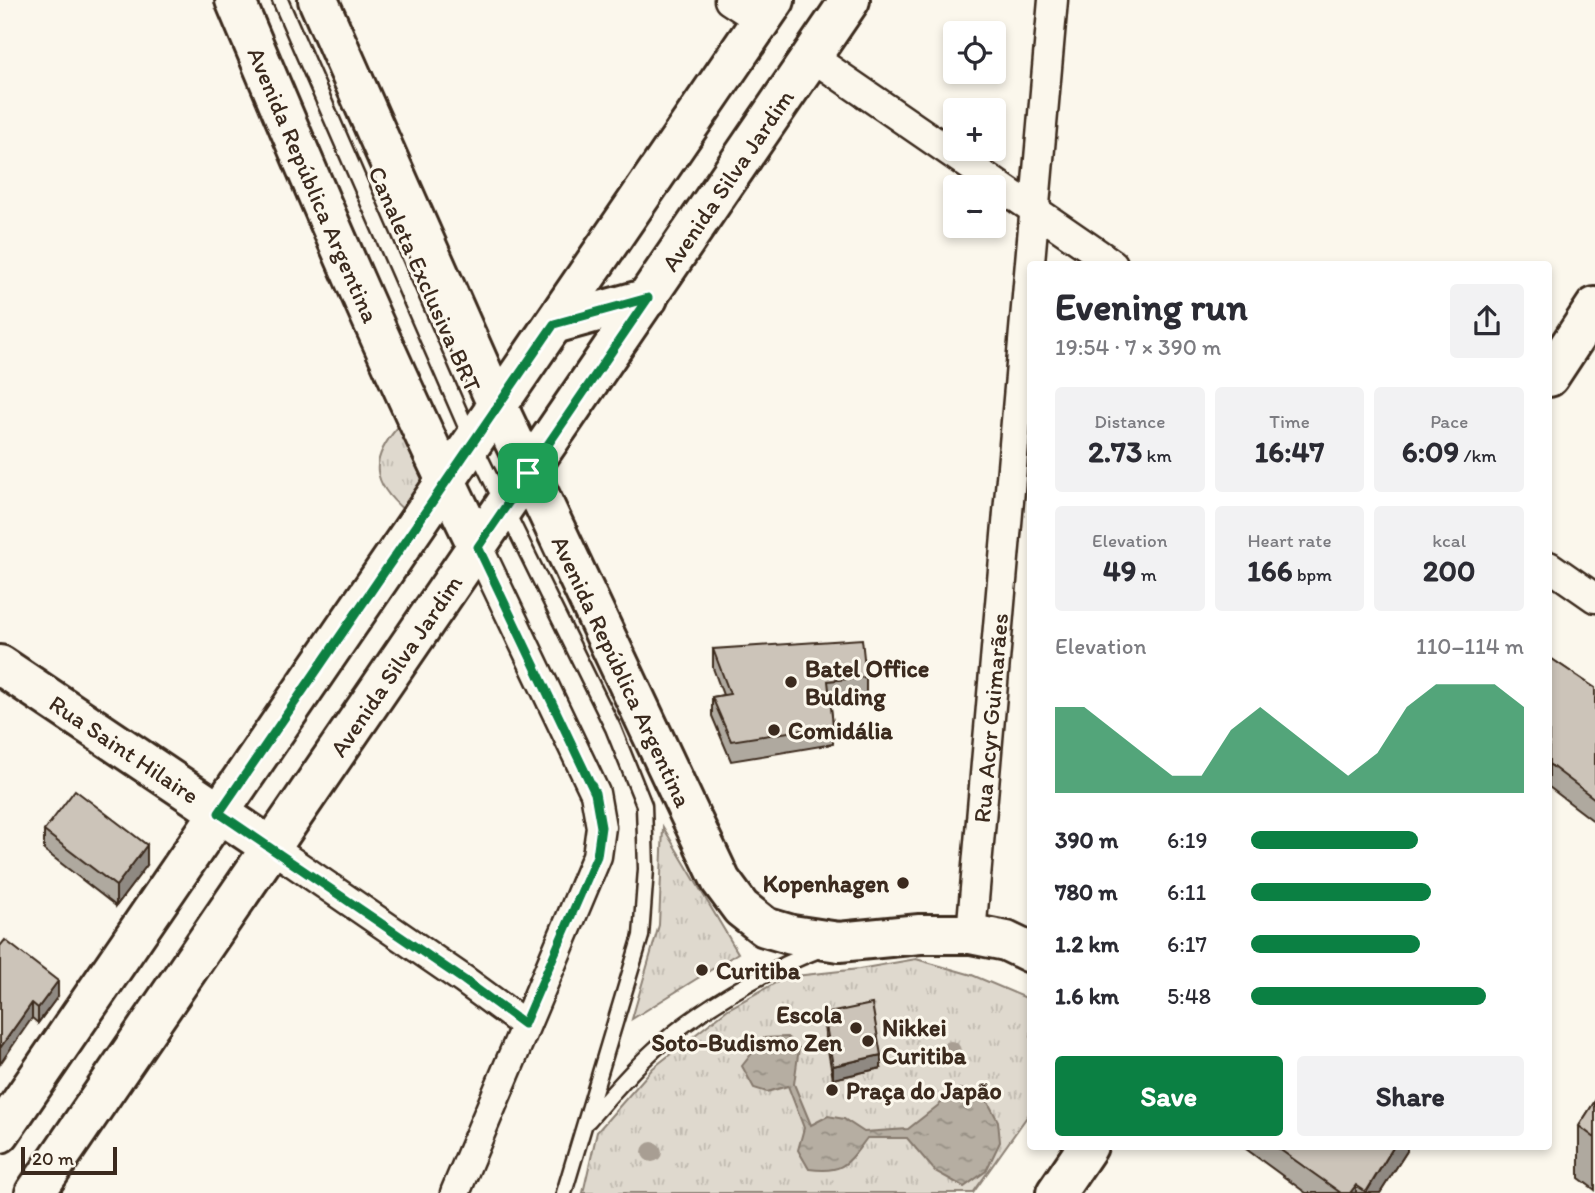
<!DOCTYPE html>
<html lang="en">
<head>
<meta charset="utf-8">
<style>
  body { margin:0; font-family:Itim,sans-serif; background:#f2f2f3; color:#2b2b33; height:100vh; display:flex; flex-direction:column; font-size:26px; white-space:nowrap }
  * { box-sizing:border-box; margin:0 }
  p { font-size:23px; color:#7c7c81 }
  .icon { flex:none; width:38px; height:38px; fill:none; stroke:currentColor; stroke-width:2; stroke-linecap:round; stroke-linejoin:round }
  .map { position:relative; flex:1; overflow:hidden }
  .details { position:absolute; left:1027px; top:261px; width:525px; height:889px; display:flex; flex-direction:column; background:#fff; border-radius:7px; box-shadow:0 4px 10px #0003 }
  .details>* { flex:none }
  .buttons { position:absolute; left:943px; top:21px; display:grid; gap:14px }
  .buttons a { display:grid; place-items:center; width:63px; height:63px; border-radius:7px; background:#fff; box-shadow:0 4px 10px #0003; font-size:35px }
  .scale { position:absolute; left:21px; bottom:18px; width:96px; box-sizing:border-box; padding-left:7px; border:4px solid #3b2a1e; border-top:0; font-size:19px; line-height:24px; white-space:nowrap; color:#3b2a1e; -webkit-text-stroke:5px #fbf7ec; paint-order:stroke }
  .pin { position:absolute; display:grid; place-items:center; width:60px; height:60px; color:#fff; margin:-30px; border-radius:14px; box-shadow:0 4px 10px #0006 }
  .round { display:grid; place-items:center; flex:none; width:74px; height:74px; border-radius:7px; background:#f2f2f3 }
  .summary { display:flex; align-items:center; justify-content:space-between; height:119px; padding:0 28px }
  h1 { font-size:38px; font-weight:800; line-height:52px }
  .stats { display:grid; grid-template-columns:repeat(3,1fr); gap:10px; height:119px; padding:7px 28px }
  .stats div { display:grid; align-content:center; border-radius:7px; background:#f2f2f3; text-align:center }
  .stats b { font-size:30px; font-weight:800 }
  .stats small { font-size:19px; font-weight:400 }
  .stats p { font-size:19px }
  .chart { height:196px; padding:14px 28px }
  .chart p { display:flex; justify-content:space-between }
  .chart svg { width:100%; height:126px; margin-top:7px; fill:#0b8043; opacity:.7 }
  .action { display:flex; gap:14px; margin-top:auto; padding:14px 28px }
  .action a { flex:1; height:80px; border-radius:7px; background:#0b8043; color:#fff; font-size:28px; font-weight:800; line-height:80px; text-align:center }
  .action a+a { background:#f2f2f3; color:#2b2b33 }
  ul { padding:0 28px; list-style:none; font-size:23px }
  li { display:grid; grid-template-columns:112px 84px 1fr; align-items:center; height:52px }
  li i { height:18px; border-radius:9px; background:#0b8043 }
  .map>svg:first-child { display:block }
  .park { fill:url(#park-tufts); stroke:#8d8276; stroke-width:2 }
  .water { fill:url(#water-ripples); stroke:#85796d; stroke-width:2 }
  .lines { fill:none; stroke-linecap:round; stroke-linejoin:round }
  .lane-casing { stroke:#3b2a1e; stroke-width:19 }
  .street-casing { stroke:#3b2a1e; stroke-width:33 }
  .secondary-casing { stroke:#3b2a1e; stroke-width:44 }
  .primary-casing { stroke:#3b2a1e; stroke-width:44 }
  .lane { stroke:#fbf7ec; stroke-width:14 }
  .street { stroke:#fbf7ec; stroke-width:28 }
  .secondary { stroke:#fbf7ec; stroke-width:38 }
  .primary { stroke:#fbf7ec; stroke-width:38 }
  .tree { fill:#a89e93 }
  .wall { fill:#afa99f; stroke:#3b2a1e; stroke-width:2 }
  .shaded-wall { fill:#8f8982; stroke:#3b2a1e; stroke-width:2 }
  .building { fill:#ccc4b9; stroke:#3b2a1e; stroke-width:2 }
  .route-casing { stroke:#fff; stroke-width:14 }
  .route { stroke:#0b8043; stroke-width:9 }
  .poi-dot { fill:#3b2a1e; stroke:#fbf7ec; stroke-width:2.5 }
  .labels { text-anchor:middle; dominant-baseline:central; stroke-width:6; stroke-linejoin:round; paint-order:stroke }
  .street-label { font-size:24px; fill:#3b2a1e; stroke:#fbf7ec }
  .poi-label { font-size:24px; font-weight:bold; fill:#3b2a1e; stroke:#fbf7ec; text-anchor:start }
</style>
</head>
<body>
<div class="map">
<svg width="1595" height="1193" viewBox="0 0 1595 1193">
  <defs>
    <pattern id="park-tufts" width="24" height="20" patternUnits="userSpaceOnUse" patternTransform="scale(1.75)"><rect width="24" height="20" fill="#dfd9ce"/><path d="M3 7l-1-3M5 7V3M7 7l1-3M15 17l-1-3M17 17v-4M19 17l1-3" fill="none" stroke="#c0bab0"/></pattern>
    <pattern id="water-ripples" width="26" height="14" patternUnits="userSpaceOnUse" patternTransform="scale(1.75)"><rect width="26" height="14" fill="#b6aea2"/><path d="M2 4q2-2 4 0t4 0M15 11q2-2 4 0t4 0" fill="none" stroke="#958e83"/></pattern>
  </defs>
  <rect width="100%" height="100%" fill="#fbf7ec"/>
  <filter id="ink" filterUnits="userSpaceOnUse"><feTurbulence type="fractalNoise" baseFrequency=".0143" numOctaves="2"/><feDisplacementMap in="SourceGraphic" scale="14" xChannelSelector="R" yChannelSelector="G"/><feConvolveMatrix kernelMatrix="1 2 1 2 8 2 1 2 1" color-interpolation-filters="sRGB"/></filter>
  <g filter="url(#ink)">
    <!-- park -->
    <path class="park" d="M 398,427 L 423,481 L 405,511 C 371,482 369,460 398,427 Z
      M 663,827 L 738,953 L 632,1019 L 659,925 Z
      M 916,959 L 972,975 L 1031,1000 L 1031,1111 L 973,1193 L 583,1193 L 597,1132 L 653,1068 L 728,1009 L 786,977 L 859,969 Z"/>
    <!-- water -->
    <path class="water" d="M 787,1037 L 799,1048 L 794,1084 L 811,1125 L 828,1116 L 844,1119 L 864,1132 L 908,1129 L 959,1089 L 983,1093 L 998,1121 L 1000,1142 L 986,1171 L 964,1187 L 935,1171 L 907,1138 L 867,1138 C 848,1163 844,1174 809,1169 L 798,1150 L 804,1128 L 788,1086 L 767,1092 L 754,1088 L 742,1066 L 764,1038 Z"/>
    <g class="lines">
      <!-- lane casing -->
      <g class="lane-casing">
        <path id="lane" d="M 280,0 L 473,443 L 613,728 L 644,805 L 646,869 L 641,936 L 564,1193
          M 588,1121 C 609,1097 630,1072 654,1050 C 697,1010 764,971 819,950"/>
      </g>
      <!-- street casing -->
      <g class="street-casing">
        <g id="street">
          <path d="M 729,0 L 761,21"/>
          <path d="M 812,57 L 1113,264"/>
          <path d="M 1549,566 L 1595,598"/>
          <path d="M 272,848 L 464,980 L 524,1024"/>
          <path id="s1" d="M 971,934 L 1053,0"/>
          <path d="M 455,1193 L 597,856 L 601,827 L 595,793 L 478,547"/>
        </g>
      </g>
      <!-- secondary casing -->
      <g class="secondary-casing">
        <g id="secondary">
          <path id="s2" d="M 235,0 C 312,183 390,368 478,547"/>
          <path id="s3" d="M 318,0 L 498,407 L 721,881 L 741,908 L 765,927 L 792,935 L 839,942 L 920,934 L 971,934 L 1006,941 L 1031,953"/>
          <path d="M 1549,377 L 1595,307"/>
          <path d="M 1056,1193 L 1088,1146"/>
        </g>
      </g>
      <!-- primary casing -->
      <g class="primary-casing">
        <g id="primary">
          <path d="M 554,324 L 648,298"/>
          <path id="s4" d="M 0,665 L 272,848"/>
          <path d="M 0,1133 L 775,0"/>
          <path id="s5" d="M 35,1193 L 850,0"/>
        </g>
      </g>
      <!-- lane -->
      <use href="#lane" class="lane"/>
      <!-- street -->
      <use href="#street" class="street"/>
      <!-- secondary -->
      <use href="#secondary" class="secondary"/>
      <!-- primary -->
      <use href="#primary" class="primary"/>
    </g>
    <!-- trees -->
    <g class="tree">
      <circle cx="951" cy="1051" r="10"/>
      <circle cx="652" cy="1152" r="10"/>
    </g>
    <!-- wall -->
    <path class="wall" d="M 713,649 L 866,677 L 866,697 L 830,700 L 833,725 L 833,744 L 731,761 L 712,716 L 712,697 L 723,695 L 713,668 Z
      M 1549,657 L 1595,688 L 1595,822 L 1549,787 Z
      M 44,831 L 147,865 L 116,906 L 44,850 Z
      M 0,946 L 58,996 L 38,1023 L 32,1018 Z
      M 824,1014 L 881,1068 L 833,1079 L 824,1027 Z
      M 1595,1101 L 1595,1190 L 1579,1178 L 1579,1126 Z
      M 1242,1146 L 1407,1146 L 1407,1151 L 1380,1193 L 1306,1193 Z"/>
    <!-- shaded-wall -->
    <path class="shaded-wall" d="M 147,845 L 147,865 L 116,906 L 116,886 Z
      M 58,981 L 58,996 L 38,1023 L 38,1008 Z
      M 32,1003 L 32,1018 L 0,1064 L 0,1048 Z
      M 881,1055 L 881,1068 L 833,1079 L 833,1066 Z
      M 1394,1146 L 1407,1146 L 1407,1151 L 1380,1193 L 1366,1193 Z
      M 1356,1185 L 1356,1193 L 1350,1193 Z"/>
    <!-- building -->
    <path class="building" d="M 862,639 L 866,677 L 828,681 L 833,725 L 731,741 L 712,697 L 730,694 L 713,649 Z
      M 1549,657 L 1595,688 L 1595,799 L 1549,764 Z
      M 75,790 L 147,845 L 116,886 L 44,831 Z
      M 5,940 L 58,981 L 38,1008 L 32,1003 L 0,1048 L 0,946 Z
      M 872,1004 L 881,1055 L 833,1066 L 824,1014 Z
      M 1595,1101 L 1595,1138 L 1579,1126 Z
      M 1275,1146 L 1394,1146 L 1366,1192 L 1356,1185 L 1350,1193 L 1341,1193 Z"/>
  </g>
  <g class="lines" filter="url(#ink)">
    <!-- route casing -->
    <g class="route-casing">
      <path id="route" d="M 648,298 L 478,547 L 595,793 L 601,827 L 597,856 L 524,1024 L 464,980 L 219,813 L 554,324 Z"/>
    </g>
    <!-- route -->
    <use href="#route" class="route"/>
  </g>
  <!-- markers -->
  <g class="poi-dot">
    <circle cx="791" cy="682" r="7"/>
    <circle cx="774" cy="730" r="7"/>
    <circle cx="903" cy="883" r="7"/>
    <circle cx="702" cy="970" r="7"/>
    <circle cx="856" cy="1028" r="7"/>
    <circle cx="868" cy="1041" r="7"/>
    <circle cx="832" cy="1090" r="7"/>
  </g>
  <g class="labels">
    <!-- street labels -->
    <g class="street-label">
      <text stroke="none"><textPath href="#s5" startOffset="1227">Avenida Silva Jardim</textPath></text>
      <text stroke="none"><textPath href="#s2" startOffset="201">Avenida República Argentina</textPath></text>
      <text transform="translate(425 279) rotate(66)">Canaleta Exclusiva BRT</text>
      <text stroke="none"><textPath href="#s5" startOffset="639">Avenida Silva Jardim</textPath></text>
      <text stroke="none"><textPath href="#s3" startOffset="737">Avenida República Argentina</textPath></text>
      <text stroke="none"><textPath href="#s1" startOffset="217">Rua Acyr Guimarães</textPath></text>
      <text stroke="none"><textPath href="#s4" startOffset="150">Rua Saint Hilaire</textPath></text>
    </g>
    <!-- poi labels -->
    <g class="poi-label">
      <text x="805" y="668">Batel Office<tspan x="805" dy="28">Bulding</tspan></text>
      <text x="788" y="730">Comidália</text>
      <text x="889" y="883" text-anchor="end">Kopenhagen</text>
      <text x="716" y="970">Curitiba</text>
      <text x="842" y="1014" text-anchor="end">Escola<tspan x="842" dy="28">Soto-Budismo Zen</tspan></text>
      <text x="882" y="1027">Nikkei<tspan x="882" dy="28">Curitiba</tspan></text>
      <text x="846" y="1090">Praça do Japão</text>
    </g>
  </g>
</svg>
<div class="buttons">
<a><svg class="icon" aria-label="locate" viewBox="0 0 24 24"><circle cx="12" cy="12" r="6"/><path d="M12 2v4M12 18v4M2 12h4M18 12h4"/></svg></a>
<a>+</a>
<a>−</a>
</div>
<div class="scale">20 m</div>
<div class="pin" style="left:528px;top:473px;background:#1e9e55"><svg class="icon" aria-label="arrive" viewBox="0 0 24 24"><path d="M6 21V4h12l-3 4 3 4H6"/></svg></div>
<section class="details">
<div class="summary"><div><h1>Evening run</h1><p>19:54 · 7 × 390 m</p></div><a class="round"><svg class="icon" aria-label="share" viewBox="0 0 24 24"><path d="M12 15V3M7 8l5-5 5 5M5 13v7h14v-7"/></svg></a></div>
<div class="stats">
<div><p>Distance</p><b>2.73<small> km</small></b></div>
<div><p>Time</p><b>16:47</b></div>
<div><p>Pace</p><b>6:09<small> /km</small></b></div>
</div>
<div class="stats">
<div><p>Elevation</p><b>49<small> m</small></b></div>
<div><p>Heart rate</p><b>166<small> bpm</small></b></div>
<div><p>kcal</p><b>200</b></div>
</div>
<div class="chart"><p><span>Elevation</span>110–114 m</p>
<svg viewBox="0 0 160 44" preserveAspectRatio="none"><path d="M0 44V14L10 14L20 22L30 30L40 38L50 38L60 22L70 14L80 22L90 30L100 38L110 30L120 14L130 6L140 6L150 6L160 14V44z"/></svg>
</div>
<ul>
<li><b>390 m</b>6:19<i style="width:61%"></i></li>
<li><b>780 m</b>6:11<i style="width:66%"></i></li>
<li><b>1.2 km</b>6:17<i style="width:62%"></i></li>
<li><b>1.6 km</b>5:48<i style="width:86%"></i></li>
</ul>
<div class="action"><a>Save</a><a>Share</a></div>
</section>
</div>
</body>
</html>
